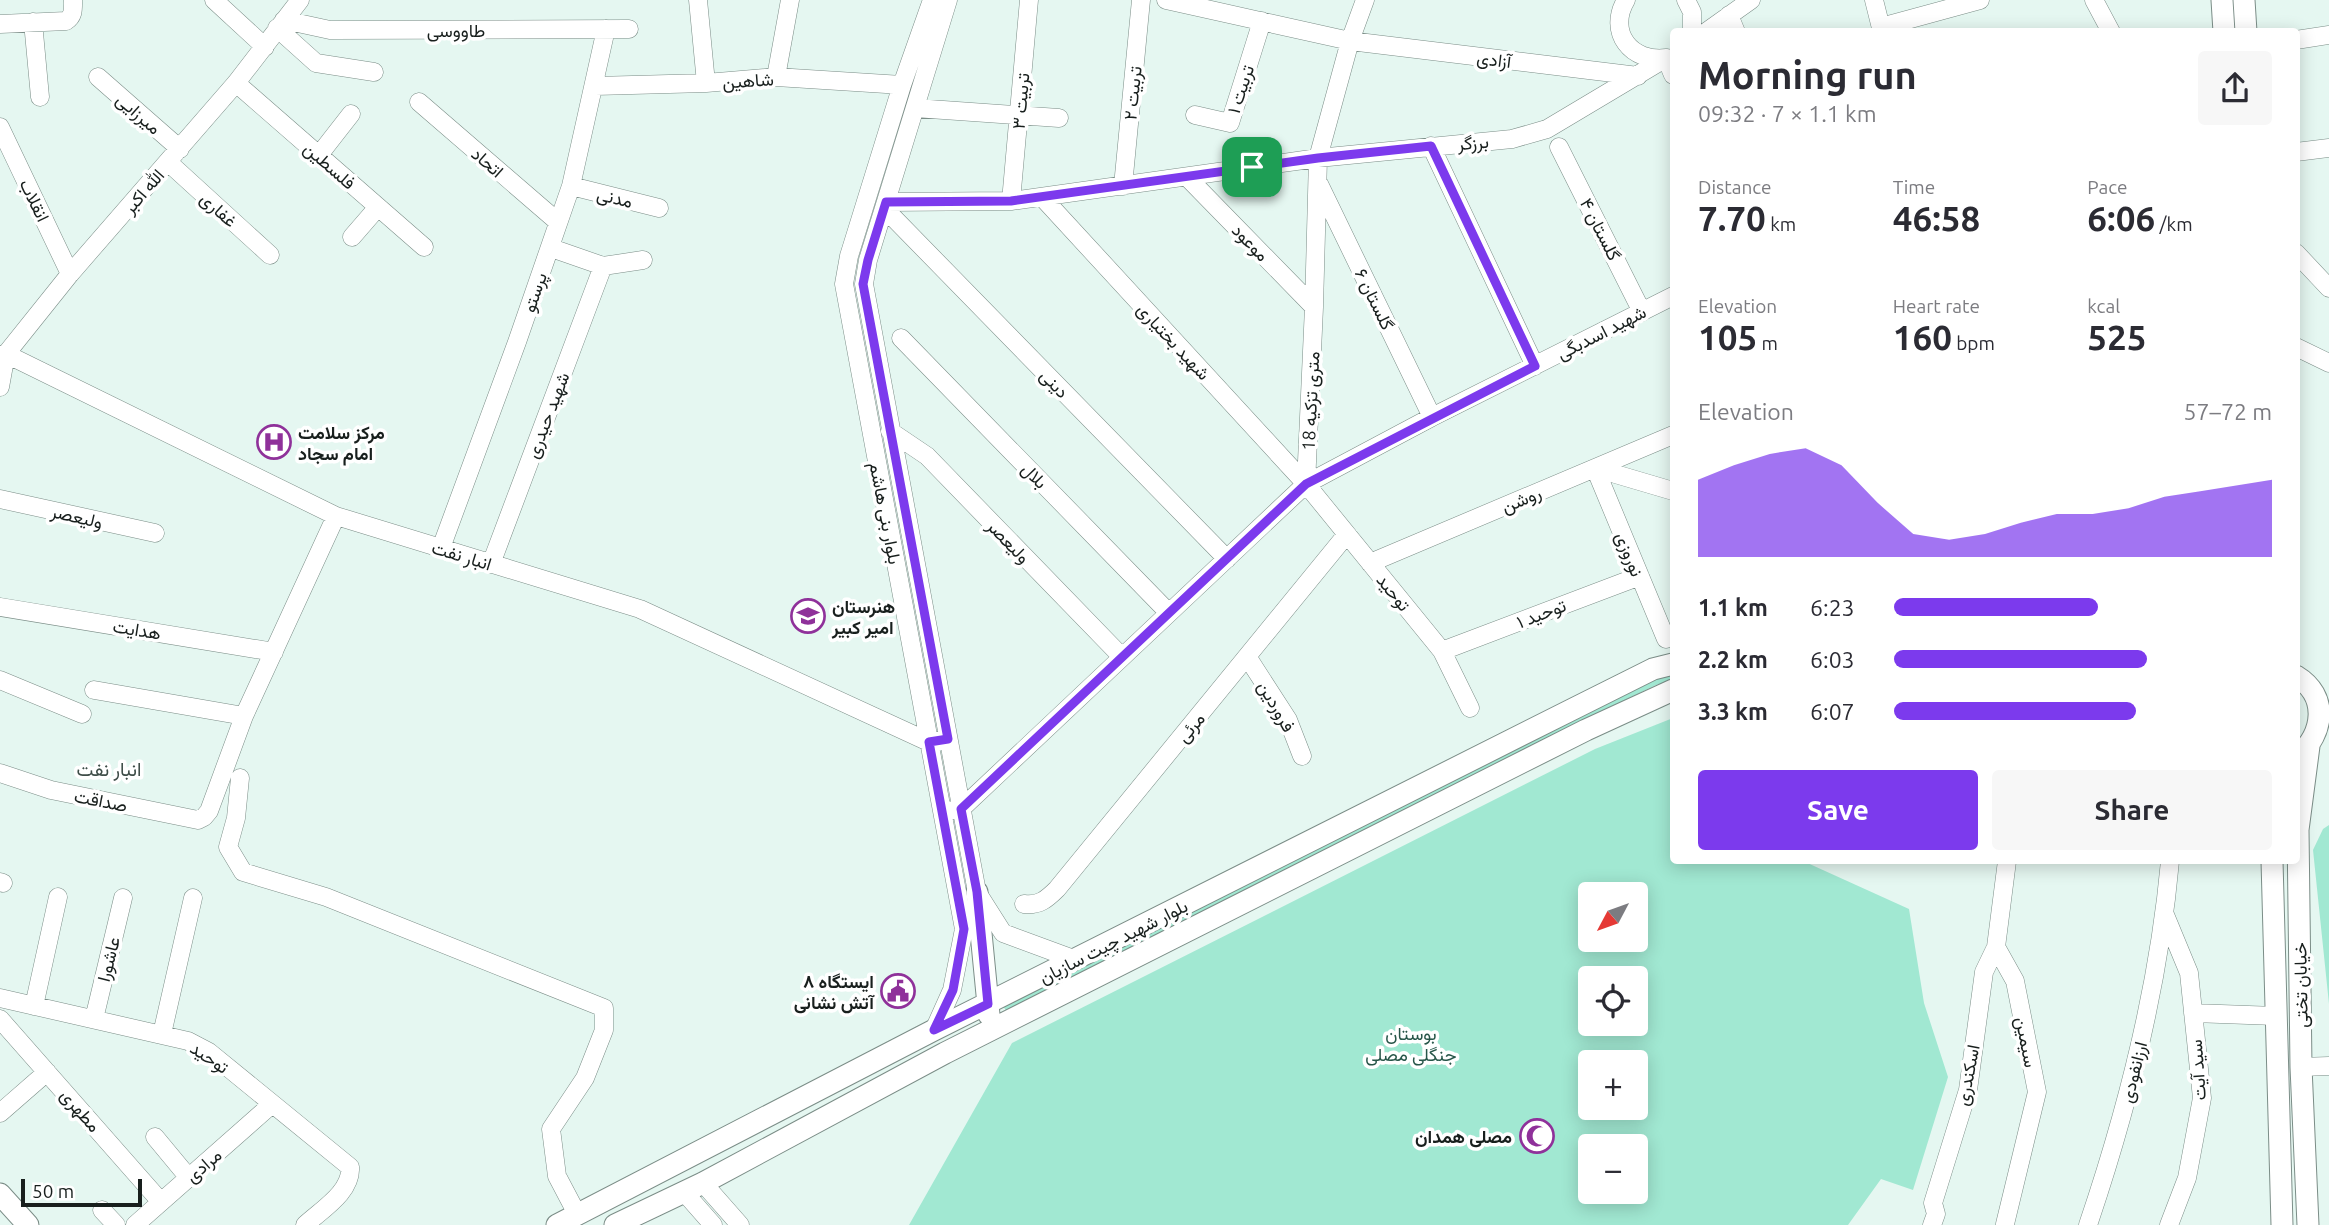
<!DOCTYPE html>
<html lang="en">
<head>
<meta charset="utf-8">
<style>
  body { margin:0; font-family:Ubuntu,Vazirmatn,sans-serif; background:#f7f7f7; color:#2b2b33; height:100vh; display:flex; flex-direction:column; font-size:26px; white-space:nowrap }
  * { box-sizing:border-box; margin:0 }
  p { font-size:23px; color:#7c7c81 }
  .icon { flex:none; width:38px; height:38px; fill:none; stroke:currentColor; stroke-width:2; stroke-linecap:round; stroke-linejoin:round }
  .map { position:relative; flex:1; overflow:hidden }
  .sheet { position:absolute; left:1670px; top:28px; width:630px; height:836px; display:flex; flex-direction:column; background:#fff; border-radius:7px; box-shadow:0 4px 18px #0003 }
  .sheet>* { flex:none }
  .needle { width:46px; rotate:229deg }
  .tools { position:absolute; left:1578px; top:882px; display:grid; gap:14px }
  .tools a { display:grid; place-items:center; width:70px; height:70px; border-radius:7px; background:#fff; box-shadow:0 4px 18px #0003; font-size:35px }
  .scale { position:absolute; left:21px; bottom:18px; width:121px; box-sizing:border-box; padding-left:7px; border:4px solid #181f1d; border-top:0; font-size:19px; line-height:24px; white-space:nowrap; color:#181f1d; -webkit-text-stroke:5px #fff; paint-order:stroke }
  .pin { position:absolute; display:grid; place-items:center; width:60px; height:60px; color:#fff; margin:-30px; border-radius:14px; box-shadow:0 4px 10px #0006 }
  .round { display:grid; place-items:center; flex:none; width:74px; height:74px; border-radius:7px; background:#f7f7f7 }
  .head { display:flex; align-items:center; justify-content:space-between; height:119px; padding:0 28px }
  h1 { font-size:38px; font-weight:700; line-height:52px }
  .figures { display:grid; grid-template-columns:repeat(3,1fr); gap:10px; height:119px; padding:7px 28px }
  .figures div { display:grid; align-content:center }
  .figures b { font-size:35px; font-weight:700 }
  .figures small { font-size:19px; font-weight:400 }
  .figures p { font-size:19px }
  .chart { height:196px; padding:14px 28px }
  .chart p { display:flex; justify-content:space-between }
  .chart svg { width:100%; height:126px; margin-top:7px; fill:#7c3aed; opacity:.7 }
  .cta { display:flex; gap:14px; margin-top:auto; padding:14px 28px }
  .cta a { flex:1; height:80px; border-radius:7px; background:#7c3aed; color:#fff; font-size:28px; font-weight:700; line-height:80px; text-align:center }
  .cta a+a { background:#f7f7f7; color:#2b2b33 }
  ul { padding:0 28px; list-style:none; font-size:23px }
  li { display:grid; grid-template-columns:112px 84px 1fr; align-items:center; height:52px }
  li i { height:18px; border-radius:9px; background:#7c3aed }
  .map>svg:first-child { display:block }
  .green { fill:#a1e8d2; fill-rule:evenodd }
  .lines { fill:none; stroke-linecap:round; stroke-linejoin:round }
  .minor-casing { stroke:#7b8d87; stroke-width:19 }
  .major-casing { stroke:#7b8d87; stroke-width:23 }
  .minor { stroke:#fff; stroke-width:18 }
  .major { stroke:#fff; stroke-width:21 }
  .route-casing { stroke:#fff; stroke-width:14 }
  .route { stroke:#7c3aed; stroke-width:9 }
  .labels { text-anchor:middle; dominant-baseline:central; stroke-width:7; stroke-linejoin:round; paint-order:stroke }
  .street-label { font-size:18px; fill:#181f1d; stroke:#fff }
  .poi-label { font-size:18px; font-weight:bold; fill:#181f1d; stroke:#fff; text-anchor:start }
  .park-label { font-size:18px; fill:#275649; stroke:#fff }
  .neighbourhood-label { font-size:19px; fill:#3e4d48; stroke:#fff }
</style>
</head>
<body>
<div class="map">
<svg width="2329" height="1225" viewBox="0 0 2329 1225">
  <rect width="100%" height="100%" fill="#e5f7f1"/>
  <!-- green -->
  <path class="green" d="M 1673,670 L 1673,680 L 1656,685 C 1554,734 1452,783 1354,838 L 1007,1012 L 1003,1006 Z
    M 1673,718 L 1673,861 L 1803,861 L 1909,909 L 1924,1003 L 1948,1077 L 1913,1190 L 1881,1179 L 1848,1225 L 909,1225 L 1012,1043 L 1595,749 ZM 1591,894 L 1636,894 L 1636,940 L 1591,940 ZM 1636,978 L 1636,1024 L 1591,1024 L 1591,978 ZM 1591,1062 L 1636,1062 L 1636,1108 L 1591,1108 ZM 1591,1146 L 1636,1146 L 1636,1192 L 1591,1192 Z
    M 2329,825 L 2329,1004 L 2313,850 L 2323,829 Z"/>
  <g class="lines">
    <!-- minor casing -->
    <g class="minor-casing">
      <path id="minor" d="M 214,0 L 265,47
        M 698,0 L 706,83
        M 932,0 L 902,85 L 849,256 L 844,284 L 964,929 L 952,990 L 934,1030
        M 948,0 L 868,260 L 864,284 L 977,892 L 1003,933 L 1076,960
        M 1166,0 L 1350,41 L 1638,76
        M 1626,0 C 1607,32 1631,63 1667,58
        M 1686,0 L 1692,12 L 1692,32
        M 1874,0 L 1882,32
        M 2094,0 L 2111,32
        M 1729,15 L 1736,32
        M 284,20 L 330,30 L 629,29
        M 33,22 L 40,97
        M 0,24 L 66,21 C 74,16 73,9 73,0
        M 1881,27 L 1980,0
        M 277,28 L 316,63 L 374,72
        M 1706,32 L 1751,0
        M 2296,40 L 2329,35
        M 98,77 L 180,149
        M 776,77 L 790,0
        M 236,83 L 424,247
        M 595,86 L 706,83 L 776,77 L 902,85
        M 419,102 L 558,222
        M 915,108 L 1059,118
        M 1195,115 L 1230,123 L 1262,21
        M 0,127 L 70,274
        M 1431,146 L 1535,366
        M 1559,147 L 1642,312
        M 2296,152 L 2329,148
        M 319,155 L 351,114
        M 168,162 L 270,255
        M 1187,177 L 1314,307
        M 1319,184 L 1432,417
        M 571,186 L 659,208
        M 1123,186 L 1141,0
        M 1042,197 L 1306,484 L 1442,651 L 1470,708
        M 1011,201 L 1029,0
        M 886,202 L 1011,201 L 1318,158 L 1512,139 L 1547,129 L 1666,58 L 1673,75
        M 884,208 L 1227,559
        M 352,237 L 378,207
        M 557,250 L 603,266 L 643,260
        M 2296,253 L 2329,288
        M 901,338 L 1169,613
        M 2296,347 L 2329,363
        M 0,355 L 6,354 L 336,516 L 640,609 L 929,742 L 938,741
        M 0,387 L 6,354 L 70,274 L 236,83 L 300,0
        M 890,431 L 927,456 L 1122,657
        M 1595,468 L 1666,639
        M 1595,468 L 1673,491
        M 1306,484 L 1432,417 L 1673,296
        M 0,499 L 155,533
        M 441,548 L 517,342 L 571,186 L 606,29
        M 1370,563 L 1673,435
        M 491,564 L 603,266
        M 0,607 L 274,652
        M 1442,651 L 1640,576
        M 1248,658 L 1288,720 L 1302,756
        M 0,680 L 82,714
        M 94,690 L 244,716
        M 0,773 L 51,790 L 198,820 L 204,817 L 209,811 L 244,716 L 336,516
        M 240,778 L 236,818 L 228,847 L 243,872 L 326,897 L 604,1008 L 604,1030 L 585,1078 L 551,1129 L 557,1176 L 577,1214
        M 953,810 L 961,809 L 1306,484 L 1314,307 L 1318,158 L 1350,41 L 1365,0
        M 0,882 L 3,883
        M 1024,904 C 1039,906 1047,899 1057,889 L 1347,534
        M 2165,915 L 2189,973 L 2202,1098 L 2187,1178 L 2169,1225
        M 0,998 L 188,1041 L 209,1052 L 350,1167 C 352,1192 321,1210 305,1225
        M 34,1006 L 58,897
        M 2193,1013 L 2276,1016
        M 0,1019 L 161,1202
        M 94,1019 L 123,898
        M 162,1034 L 193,898
        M 2301,1067 L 2329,1066
        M 0,1113 L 47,1072
        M 155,1137 L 189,1178
        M 703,1183 L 740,1225
        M 684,1192 L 713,1225
        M 102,1210 L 116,1225
        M 2005,1224 L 2037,1092 L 2015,981 L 1996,947 L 2007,861
        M 135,1225 L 271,1105
        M 1932,1225 L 1936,1214 L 1933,1203 L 1968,1090 L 1984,972 L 1996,947
        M 2088,1225 C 2128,1107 2159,985 2170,861"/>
    </g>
    <!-- major casing -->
    <g class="major-casing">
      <path id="major" d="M 2222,0 L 2224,32
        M 2244,0 L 2246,32
        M 2296,676 C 2329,696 2324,733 2298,756
        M 2272,861 L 2282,1225
        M 977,892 L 989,1015
        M 0,1194 L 28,1225
        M 557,1225 L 934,1030 L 1575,708 L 1653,669 L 1673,664
        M 615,1225 L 703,1183 L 945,1053 L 1586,730 L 1673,690
        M 2308,1225 L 2301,1067 L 2298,830 L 2309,746"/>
    </g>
    <!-- minor -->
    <use href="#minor" class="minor"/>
    <!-- major -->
    <use href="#major" class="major"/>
  </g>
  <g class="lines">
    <!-- route casing -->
    <g class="route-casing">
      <path id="route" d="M 1431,146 L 1535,366 L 1306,484 L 961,809 L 977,892 L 988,1004 L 934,1030 L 953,990 L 964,929 L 929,742 L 948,739 L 863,284 L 868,260 L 886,202 L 1011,201 L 1318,158 Z"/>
    </g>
    <!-- route -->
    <use href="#route" class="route"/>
  </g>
  <!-- icons -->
  <defs>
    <g id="hospital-ring" transform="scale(1.75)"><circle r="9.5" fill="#fff" stroke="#8f319a" stroke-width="1.5"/><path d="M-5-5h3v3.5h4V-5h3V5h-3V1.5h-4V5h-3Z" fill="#8f319a"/></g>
    <g id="school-ring" transform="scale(1.75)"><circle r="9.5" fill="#fff" stroke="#8f319a" stroke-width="1.5"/><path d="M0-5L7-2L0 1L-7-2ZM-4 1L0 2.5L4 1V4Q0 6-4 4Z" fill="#8f319a"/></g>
    <g id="civic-ring" transform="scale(1.75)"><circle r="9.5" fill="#fff" stroke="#8f319a" stroke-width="1.5"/><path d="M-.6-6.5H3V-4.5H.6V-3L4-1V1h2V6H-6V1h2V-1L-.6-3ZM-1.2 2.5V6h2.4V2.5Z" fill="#8f319a"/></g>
    <g id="mosque-ring" transform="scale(1.75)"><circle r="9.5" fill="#fff" stroke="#8f319a" stroke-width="1.5"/><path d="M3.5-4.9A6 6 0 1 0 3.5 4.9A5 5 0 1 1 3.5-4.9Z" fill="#8f319a"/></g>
  </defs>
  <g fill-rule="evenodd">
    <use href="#hospital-ring" x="274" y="442"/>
    <use href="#school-ring" x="808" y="616"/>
    <use href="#civic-ring" x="898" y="991"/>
    <use href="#mosque-ring" x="1537" y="1136"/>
  </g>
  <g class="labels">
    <!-- street labels -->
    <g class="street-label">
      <text x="456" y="30">طاووسی</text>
      <text transform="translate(1494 59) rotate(7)">آزادی</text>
      <text transform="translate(748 80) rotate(-4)">شاهین</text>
      <text transform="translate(1240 89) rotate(-72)">تربیت ۱</text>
      <text transform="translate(1132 93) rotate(-84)">تربیت ۲</text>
      <text transform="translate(1020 101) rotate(-85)">تربیت ۳</text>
      <text transform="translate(139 113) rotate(41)">میرزایی</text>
      <text transform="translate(1473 142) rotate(-5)">برزگر</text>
      <text transform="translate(488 162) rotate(41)">اتحاد</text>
      <text transform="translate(330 165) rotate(41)">فلسطین</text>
      <text transform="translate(143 191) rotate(-49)">الله اکبر</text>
      <text transform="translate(615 197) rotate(14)">مدنی</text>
      <text transform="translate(35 200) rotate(64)">انقلاب</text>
      <text transform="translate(219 209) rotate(42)">غفاری</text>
      <text transform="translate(1601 229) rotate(63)">گلستان ۴</text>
      <text transform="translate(1251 242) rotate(46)">موعود</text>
      <text transform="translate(534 292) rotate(-71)">پرستو</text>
      <text transform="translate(1375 299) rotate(64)">گلستان ۶</text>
      <text transform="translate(1601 332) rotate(-27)">شهید اسدبگی</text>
      <text transform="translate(1174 341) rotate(47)">شهید بختیاری</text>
      <text transform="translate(1055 383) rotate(46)">دینی</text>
      <text transform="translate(1310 401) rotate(-87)">18 متری تزکیه</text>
      <text transform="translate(547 415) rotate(-69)">شهید حیدری</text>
      <text transform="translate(1035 475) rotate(46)">بلال</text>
      <text transform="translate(1521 499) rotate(-23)">روشن</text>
      <text transform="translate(886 513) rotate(79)">بلوار بنی هاشم</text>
      <text transform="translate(77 516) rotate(13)">ولیعصر</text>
      <text transform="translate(1009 541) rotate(46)">ولیعصر</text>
      <text transform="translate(1630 554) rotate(68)">نوروزی</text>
      <text transform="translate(462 555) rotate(17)">انبار نفت</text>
      <text transform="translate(1394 592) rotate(51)">توحید</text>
      <text transform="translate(1541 613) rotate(-21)">توحید ۱</text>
      <text transform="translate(137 629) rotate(9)">هدایت</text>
      <text transform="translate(1277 706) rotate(60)">فروردین</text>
      <text transform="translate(1190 727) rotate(-50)">مرئی</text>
      <text transform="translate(101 800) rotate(11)">صداقت</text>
      <text transform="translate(1113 941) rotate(-27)">بلوار شهید چیت سازیان</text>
      <text transform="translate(108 959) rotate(-76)">عاشورا</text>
      <text transform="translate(2300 985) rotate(-91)">خیابان تختی</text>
      <text transform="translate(2027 1042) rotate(79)">سیمین</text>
      <text transform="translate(210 1057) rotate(34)">توحید</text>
      <text transform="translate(2197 1070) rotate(-94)">سید آیت</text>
      <text transform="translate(2133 1072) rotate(-76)">ارزانفودی</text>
      <text transform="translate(1967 1075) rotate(-79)">اسکندری</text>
      <text transform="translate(81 1110) rotate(49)">مطهری</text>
      <text transform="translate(203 1165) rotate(-41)">مرادی</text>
    </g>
    <!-- poi labels -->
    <g class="poi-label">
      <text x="298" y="432">مرکز سلامت<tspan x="298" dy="21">امام سجاد</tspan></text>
      <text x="832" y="606">هنرستان<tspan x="832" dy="21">امیر کبیر</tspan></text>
      <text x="874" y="981" text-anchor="end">ایستگاه ۸<tspan x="874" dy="21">آتش نشانی</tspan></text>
      <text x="1512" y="1136" text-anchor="end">مصلی همدان</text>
    </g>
    <!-- park labels -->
    <g class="park-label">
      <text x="1411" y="1033">بوستان<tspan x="1411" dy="21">جنگلی مصلی</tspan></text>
    </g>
    <!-- neighbourhood labels -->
    <g class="neighbourhood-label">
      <text x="109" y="769">انبار نفت</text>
    </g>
  </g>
</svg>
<div class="tools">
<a><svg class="needle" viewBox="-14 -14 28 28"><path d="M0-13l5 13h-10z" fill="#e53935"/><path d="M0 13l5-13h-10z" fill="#7c7c81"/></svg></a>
<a><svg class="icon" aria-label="locate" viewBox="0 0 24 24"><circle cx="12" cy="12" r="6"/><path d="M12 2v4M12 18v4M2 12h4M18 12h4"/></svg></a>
<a>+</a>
<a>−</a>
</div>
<div class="scale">50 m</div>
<div class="pin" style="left:1252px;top:167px;background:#1e9e55"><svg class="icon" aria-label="arrive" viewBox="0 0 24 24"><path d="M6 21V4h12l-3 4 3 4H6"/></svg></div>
<section class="sheet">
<div class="head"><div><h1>Morning run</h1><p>09:32 · 7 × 1.1 km</p></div><a class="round"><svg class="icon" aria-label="share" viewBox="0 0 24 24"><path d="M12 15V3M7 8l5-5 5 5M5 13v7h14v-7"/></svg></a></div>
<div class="figures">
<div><p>Distance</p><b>7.70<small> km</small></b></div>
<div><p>Time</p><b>46:58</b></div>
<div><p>Pace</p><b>6:06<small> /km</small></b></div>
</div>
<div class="figures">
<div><p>Elevation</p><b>105<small> m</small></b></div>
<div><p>Heart rate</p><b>160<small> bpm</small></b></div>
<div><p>kcal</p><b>525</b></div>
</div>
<div class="chart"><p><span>Elevation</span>57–72 m</p>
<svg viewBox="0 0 160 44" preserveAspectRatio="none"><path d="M0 44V17L10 12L20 8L30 6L40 12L50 25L60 36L70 38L80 36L90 32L100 29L110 29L120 27L130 23L140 21L150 19L160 17V44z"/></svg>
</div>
<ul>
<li><b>1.1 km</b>6:23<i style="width:54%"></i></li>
<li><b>2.2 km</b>6:03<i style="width:67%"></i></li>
<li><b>3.3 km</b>6:07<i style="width:64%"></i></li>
</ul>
<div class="cta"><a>Save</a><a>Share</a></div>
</section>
</div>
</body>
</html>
